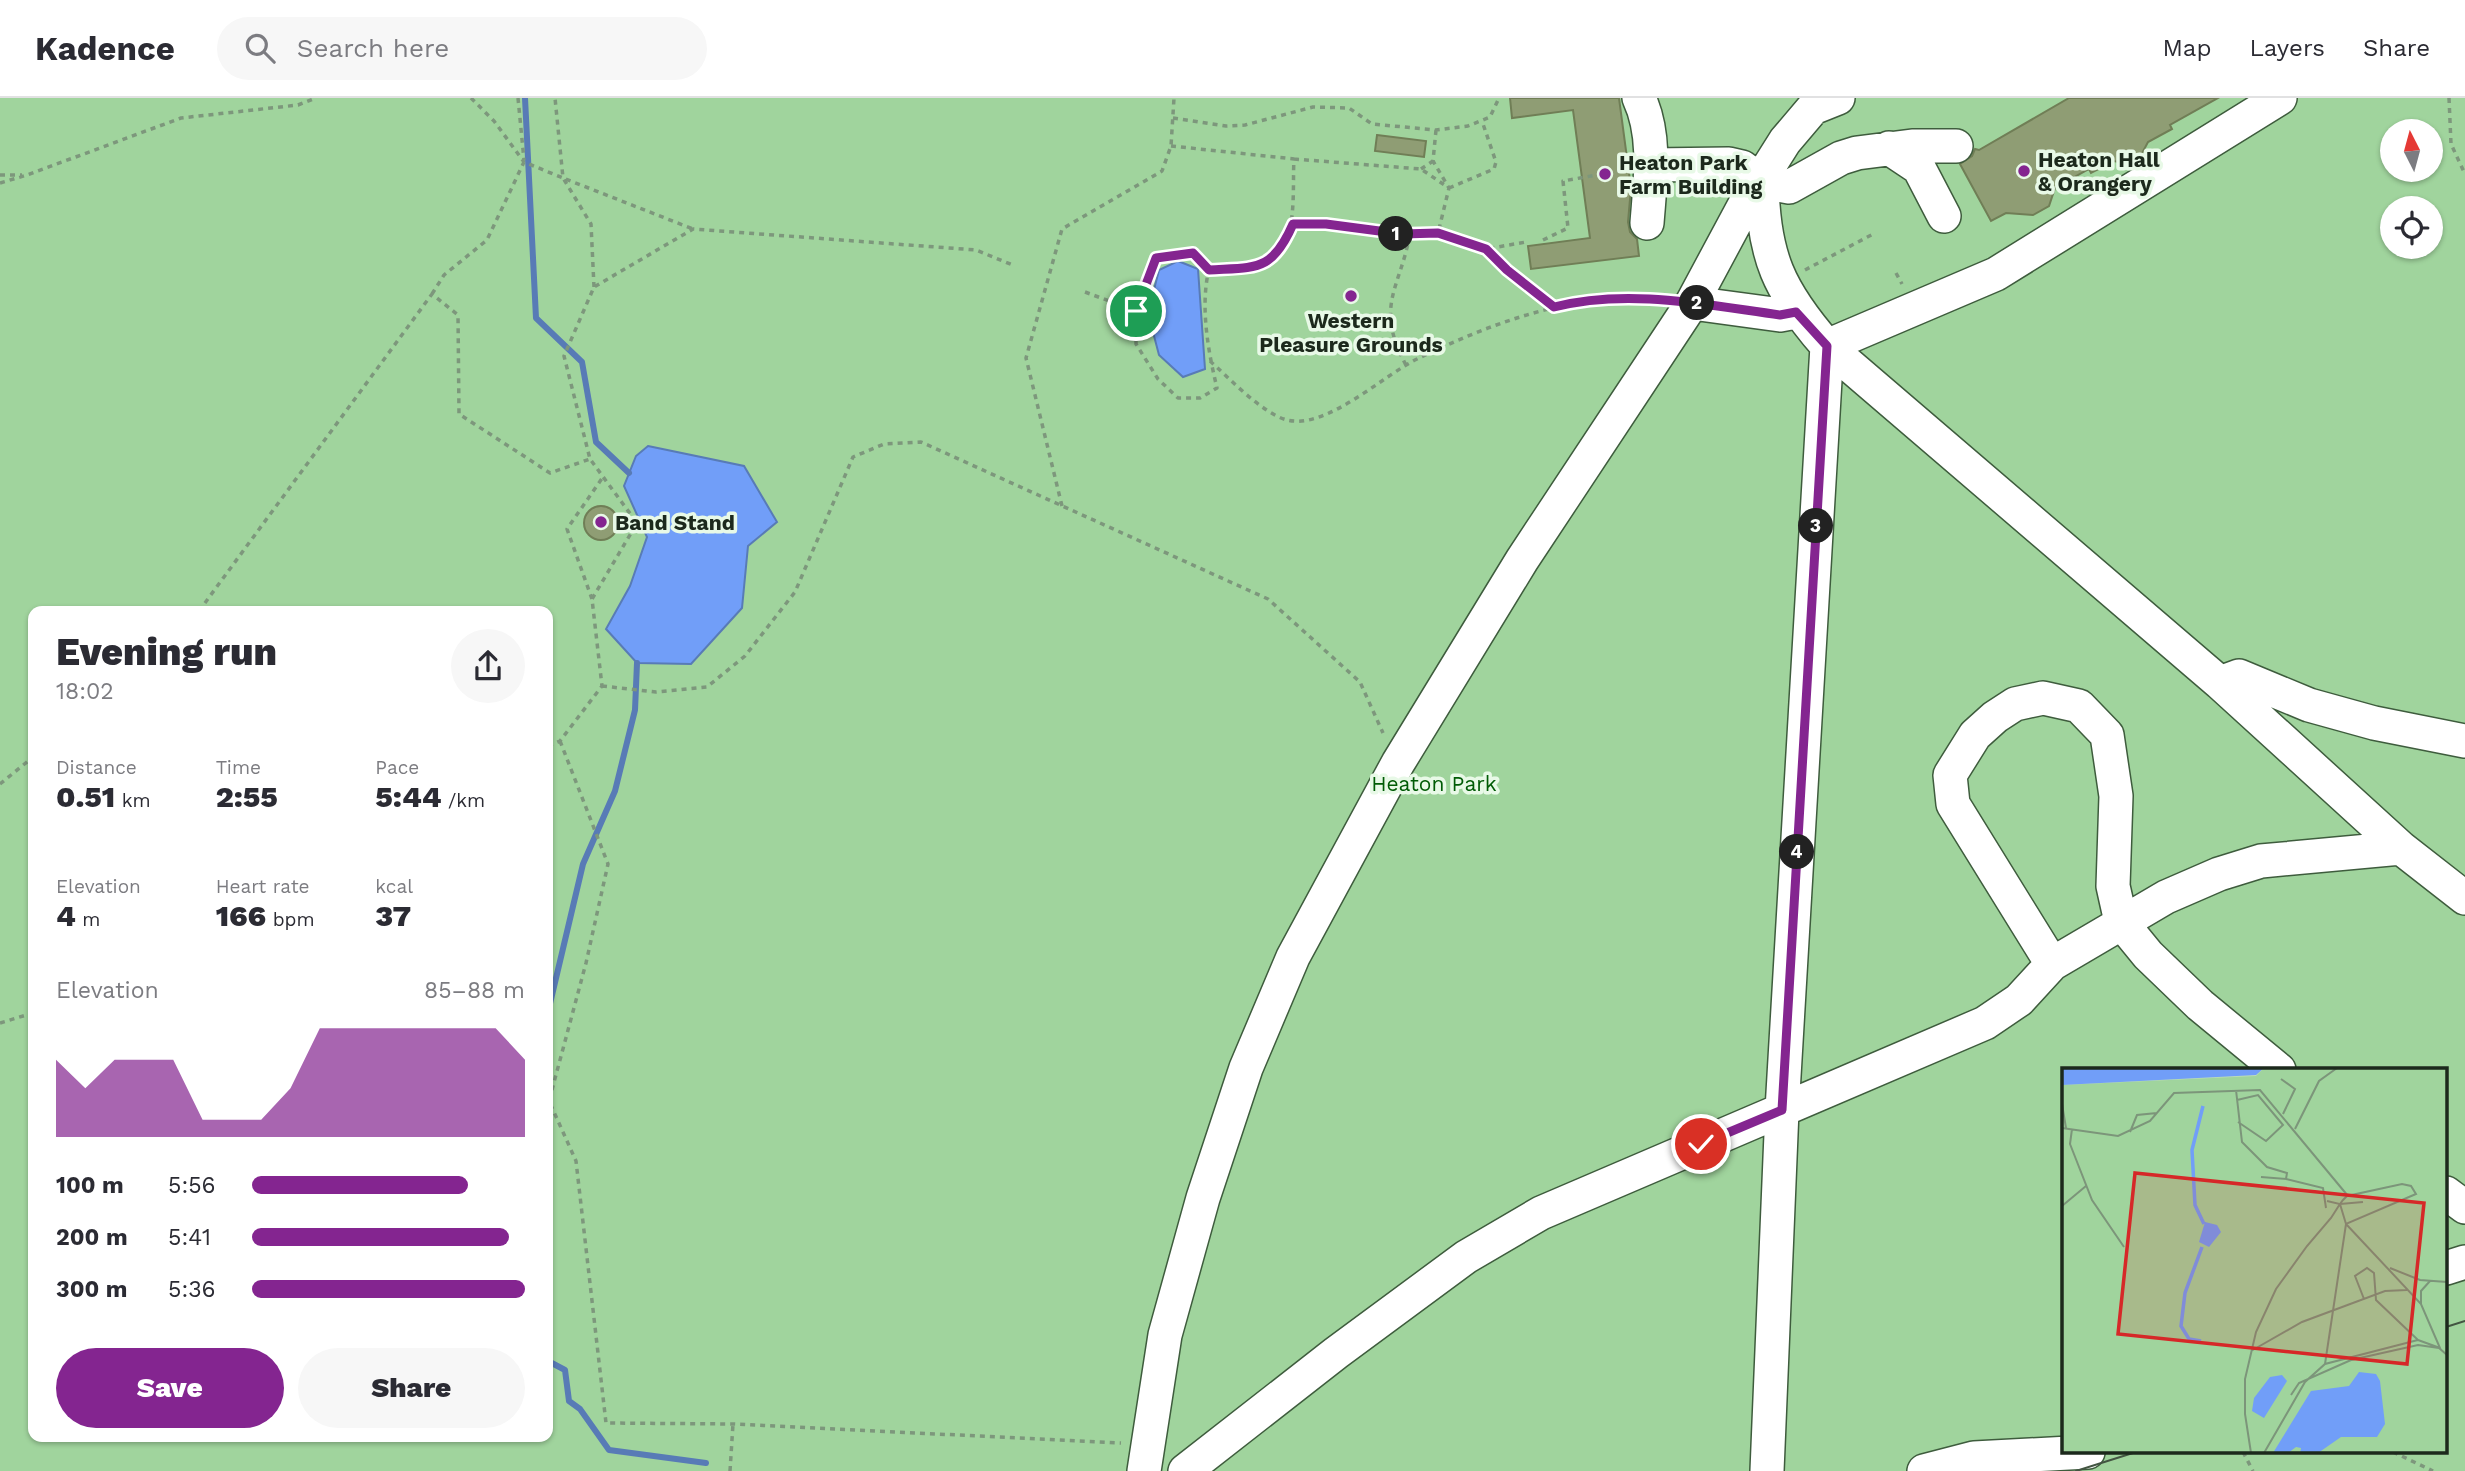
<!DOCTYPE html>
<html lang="en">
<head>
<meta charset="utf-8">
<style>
  body { margin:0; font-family:"Work Sans",sans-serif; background:#f7f7f7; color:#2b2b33; height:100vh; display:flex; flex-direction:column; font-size:26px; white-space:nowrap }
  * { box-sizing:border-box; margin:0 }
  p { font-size:23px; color:#7c7c81 }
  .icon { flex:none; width:38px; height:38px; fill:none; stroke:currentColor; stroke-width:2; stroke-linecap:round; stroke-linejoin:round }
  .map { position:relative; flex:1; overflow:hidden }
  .panel { position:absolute; left:28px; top:508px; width:525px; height:836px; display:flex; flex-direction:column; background:#fff; border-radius:14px; box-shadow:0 2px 5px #0004 }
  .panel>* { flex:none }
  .needle { width:46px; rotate:354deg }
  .buttons { position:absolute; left:2380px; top:21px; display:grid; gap:14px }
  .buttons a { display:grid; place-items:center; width:63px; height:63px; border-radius:50%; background:#fff; box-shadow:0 2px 5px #0004; font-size:35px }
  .pin { position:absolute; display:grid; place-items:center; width:60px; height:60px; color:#fff; margin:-30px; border:4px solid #fff; border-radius:50%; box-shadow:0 2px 7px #0007 }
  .km { position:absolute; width:35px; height:35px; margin:-18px; border-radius:50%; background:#222; color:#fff; font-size:19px; line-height:35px; text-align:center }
  .round { display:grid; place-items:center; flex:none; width:74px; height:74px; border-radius:37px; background:#f7f7f7 }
  .overview { display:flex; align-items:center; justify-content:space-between; height:119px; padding:0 28px }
  h1 { font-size:38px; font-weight:800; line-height:52px }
  .figures { display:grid; grid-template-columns:repeat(3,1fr); gap:10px; height:119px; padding:7px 28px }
  .figures div { display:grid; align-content:center }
  .figures b { font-size:30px; font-weight:800 }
  .figures small { font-size:19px; font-weight:400 }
  .figures p { font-size:19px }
  .chart { height:196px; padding:14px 28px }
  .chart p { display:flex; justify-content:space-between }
  .chart svg { width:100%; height:126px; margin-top:7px; fill:#842590; opacity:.7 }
  .action { display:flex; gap:14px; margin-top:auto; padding:14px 28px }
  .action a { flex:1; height:80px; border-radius:42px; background:#842590; color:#fff; font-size:28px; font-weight:800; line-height:80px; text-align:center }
  .action a+a { background:#f7f7f7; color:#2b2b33 }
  ul { padding:0 28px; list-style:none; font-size:23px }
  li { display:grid; grid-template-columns:112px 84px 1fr; align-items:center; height:52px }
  li i { height:18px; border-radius:9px; background:#842590 }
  header { display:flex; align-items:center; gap:42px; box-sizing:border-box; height:98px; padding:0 35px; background:#fff; border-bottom:2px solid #e1e1e2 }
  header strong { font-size:33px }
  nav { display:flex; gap:38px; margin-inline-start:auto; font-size:24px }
  .search { width:490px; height:63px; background:#f7f7f7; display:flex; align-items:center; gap:18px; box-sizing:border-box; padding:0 24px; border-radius:38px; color:#7c7c81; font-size:26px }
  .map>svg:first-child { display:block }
  .green { fill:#a0d49d; fill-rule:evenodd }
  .water { fill:#719ef8; stroke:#587bb6; stroke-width:2 }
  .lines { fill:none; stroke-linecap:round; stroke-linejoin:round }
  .stream { stroke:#587bb6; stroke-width:6 }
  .building { fill:#8f9d74; stroke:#707e56; stroke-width:2 }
  .minor-casing { stroke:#3e5c3d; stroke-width:36 }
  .path { stroke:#7d977c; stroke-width:3.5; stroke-dasharray:5 5; stroke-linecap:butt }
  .minor { stroke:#fff; stroke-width:33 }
  .tram { stroke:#435542; stroke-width:2 }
  .route-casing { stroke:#fff; stroke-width:14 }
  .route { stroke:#842590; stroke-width:9 }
  .poi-dot { fill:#842590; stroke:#e8f9e7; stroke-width:2.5 }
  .labels { text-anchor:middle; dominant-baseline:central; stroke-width:7; stroke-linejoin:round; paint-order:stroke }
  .poi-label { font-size:21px; font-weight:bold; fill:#1c291c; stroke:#e8f9e7; text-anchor:start }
  .park-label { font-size:21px; fill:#005b05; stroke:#e8f9e7 }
  .inset-river { fill:none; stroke:#719ef8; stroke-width:3.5 }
  .inset-road { fill:none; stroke:#7c957a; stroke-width:2 }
  .view { fill:#d62828; fill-opacity:0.15; stroke:#d62828; stroke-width:3.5 }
  .inset-edge { fill:none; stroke:#1c291c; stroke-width:3.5 }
</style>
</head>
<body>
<header>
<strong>Kadence</strong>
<div class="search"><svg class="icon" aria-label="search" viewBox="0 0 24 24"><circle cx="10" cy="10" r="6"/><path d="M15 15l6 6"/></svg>Search here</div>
<nav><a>Map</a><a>Layers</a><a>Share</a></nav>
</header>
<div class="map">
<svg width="2465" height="1373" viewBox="0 0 2465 1373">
  <rect width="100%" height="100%" fill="#bcddb9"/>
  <!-- green -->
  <path class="green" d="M 0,0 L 2465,0 L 2465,1373 L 0,1373 ZM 2392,33 L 2431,33 L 2431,72 L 2392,72 ZM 2392,110 L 2431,110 L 2431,149 L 2392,149 ZM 33,513 L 548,513 L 548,1339 L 33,1339 ZM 2064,972 L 2446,972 L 2446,1354 L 2064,1354 Z"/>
  <!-- water -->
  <path class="water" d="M 1178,163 L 1198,171 L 1205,271 L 1183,279 L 1159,257 L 1148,215 L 1159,172 Z
    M 648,348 L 744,368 L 777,424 L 748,448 L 742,510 L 691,566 L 637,565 L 606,531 L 630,488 L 647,439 L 624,388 L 636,358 Z"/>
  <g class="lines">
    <!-- stream -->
    <path class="stream" d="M 525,0 L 536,220 L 582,264 L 596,344 L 629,375
      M 548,914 L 583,766 L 615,693 L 635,612 L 637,565
      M 548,1263 L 565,1272 L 569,1303 L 580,1311 L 609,1352 L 706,1365"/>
  </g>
  <!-- building -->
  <path class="building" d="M 1510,0 L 1619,0 L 1631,90 L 1628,124 L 1630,134 L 1637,141 L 1639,158 L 1531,171 L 1528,148 L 1590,140 L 1573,12 L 1512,20 Z
    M 2069,0 L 2218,0 L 2170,27 L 2172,31 L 2148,44 L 2138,63 L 2127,66 L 2114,63 L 2091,75 L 2089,71 L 2055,90 L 2049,108 L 2033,117 L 2006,115 L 1991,123 L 1960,66 L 1972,58 L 1975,51 L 1979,52 Z
    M 1377,37 L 1426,43 L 1424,59 L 1375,53 Z
    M584 425a17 17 0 1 1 34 0a17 17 0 1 1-34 0Z"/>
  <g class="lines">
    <!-- minor casing -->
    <g class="minor-casing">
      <path id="minor" d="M 1639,0 C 1657,38 1650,85 1647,125
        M 1889,50 L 1919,70 L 1944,118
        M 1651,67 L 1729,66 L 1742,69 L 1762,84 C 1763,158 1779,193 1827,248 L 1996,176 L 2280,0
        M 1762,84 L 1789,89 L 1841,60 L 1857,55 L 1912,48 L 1956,48
        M 1692,205 L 1780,217 L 1796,214
        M 2220,585 L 2239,578 L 2309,607 L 2374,625 L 2465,643
        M 2052,866 L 1953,706 L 1950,677 L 1975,637 L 1995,619 L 2015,606 L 2043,600 L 2079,608 L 2107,637 L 2116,698 L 2113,788 L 2121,824 L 2148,857 L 2200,907 L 2279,972
        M 2446,1095 L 2465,1109
        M 2446,1170 L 2465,1164
        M 1144,1373 L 1165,1237 L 1203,1100 L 1246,970 L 1293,859 L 1398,665 L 1522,462 L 1692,205 L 1744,108 L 1785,43 L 1813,10 L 1838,0
        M 1185,1373 L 1336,1255 L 1466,1159 L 1541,1115 L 1985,925 L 2019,902 L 2052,866 L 2166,799 L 2219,776 L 2261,763 L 2401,750
        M 1767,1373 L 1782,1012 L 1827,248 L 2220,585 L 2401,750 L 2465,800
        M 1924,1373 L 1974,1360 L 2088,1354"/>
    </g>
    <!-- path -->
    <path class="path" d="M 471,0 L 494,23 L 524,64
      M 518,0 L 524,62
      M 2449,0 L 2451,46 L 2465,76
      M 1173,20 L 1226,28 L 1245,27 L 1313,9 L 1349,10 L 1372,26 L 1436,32 L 1468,28 L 1490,19 L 1499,0
      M 1436,32 L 1433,63 L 1449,90 L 1438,135
      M 1171,48 L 1294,61 C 1292,89 1299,150 1269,163 C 1251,172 1228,170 1209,171
      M 1294,61 L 1421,71 L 1449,90
      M 1421,71 L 1433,63
      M 0,77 L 22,77
      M 0,85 L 27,77 L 181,20 L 298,7 L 316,0
      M 1449,90 L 1494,71 L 1496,64 L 1482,23
      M 1293,126 L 1326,126 L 1402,137 L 1438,135 L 1486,151 L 1526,144
      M 1543,142 L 1568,130 L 1563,83 L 1625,72
      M 1486,151 L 1507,172 L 1554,209
      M 1805,172 L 1875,135
      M 1896,175 L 1902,186
      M 594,189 L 591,126 L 563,80 L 693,131
      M 1085,194 L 1136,213 L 1156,160 L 1193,155 L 1209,171
      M 432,196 L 444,177 L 487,142 L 524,64 L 563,80 L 555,0
      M 1136,213 L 1136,246 L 1158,281 L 1178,300 L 1200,300 L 1217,290 C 1208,253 1200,208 1209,171
      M 1210,263 C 1229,280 1263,316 1287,322 C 1327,332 1383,277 1419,260 C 1494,224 1577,193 1661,202
      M 1406,267 C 1374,208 1400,191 1410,136
      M 1062,408 L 1026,260 L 1062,131 L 1162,73 L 1171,48 L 1174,0
      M 592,501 L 567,431 L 603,379
      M 199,513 L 432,196 L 458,217 L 459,316 L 550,375 L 590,361
      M 602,588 L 656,594 L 707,589 L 745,558 L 795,494 L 853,359 L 884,346 L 921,344 L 1268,501 L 1360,584 L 1383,635
      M 560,643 L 608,766 L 586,865 L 549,1003 L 576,1063 L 606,1325 L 733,1326 L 1121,1345
      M 548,648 L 560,643 L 602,588 L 592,501 L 637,425 L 590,361 L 564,258 L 594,189 L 693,131 L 976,152 L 1015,168
      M 0,686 L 33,659
      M 0,925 L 33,915
      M 2243,1354 L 2253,1373
      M 2393,1354 L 2433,1373
      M 730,1373 L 733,1326"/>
    <!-- minor -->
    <use href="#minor" class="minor"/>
    <!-- tram -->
    <path class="tram" d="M 2446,1229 L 2465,1223
      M 2076,1373 L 2136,1354"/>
  </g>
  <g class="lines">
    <!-- route casing -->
    <g class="route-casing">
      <path id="route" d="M 1136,213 L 1156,160 L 1193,155 L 1209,172 C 1257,169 1272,174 1293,126 L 1326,126 L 1402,136 L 1438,135 L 1486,151 L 1507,172 L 1554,209 C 1628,190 1706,207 1780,217 L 1796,214 L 1827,248 L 1782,1012 L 1701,1046"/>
    </g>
    <!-- route -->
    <use href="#route" class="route"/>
  </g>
  <!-- markers -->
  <g class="poi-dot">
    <circle cx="2024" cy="73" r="7"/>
    <circle cx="1605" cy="76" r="7"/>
    <circle cx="1351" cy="198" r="7"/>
    <circle cx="601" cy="424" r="7"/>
  </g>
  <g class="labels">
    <!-- poi labels -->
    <g class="poi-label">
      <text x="2038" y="61">Heaton Hall<tspan x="2038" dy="24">&amp; Orangery</tspan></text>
      <text x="1619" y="64">Heaton Park<tspan x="1619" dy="24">Farm Building</tspan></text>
      <text x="1351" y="222" text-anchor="middle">Western<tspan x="1351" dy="24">Pleasure Grounds</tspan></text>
      <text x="615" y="424">Band Stand</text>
    </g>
    <!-- park labels -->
    <g class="park-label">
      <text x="1434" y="685">Heaton Park</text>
    </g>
  </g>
  <!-- overview -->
  <g transform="translate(2062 970)">
    <rect width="385" height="385" fill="#bcddb9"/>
    <path d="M 202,0 L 385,0 L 385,385 L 0,385 L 0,17 L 194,8 Z" fill="#a0d49d"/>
    <path d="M 0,0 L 202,0 L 194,7 L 0,17 ZM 143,154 L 155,157 L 159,164 L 147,179 L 137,174 ZM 297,304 L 314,306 L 318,313 L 323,356 L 315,369 L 279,369 L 256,385 L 238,385 L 239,380 L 234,379 L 226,385 L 211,385 L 249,323 L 287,318 ZM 220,307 L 225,313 L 202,350 L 190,343 L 192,330 L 208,309 Z" fill="#719ef8"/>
    <path class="inset-river" d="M 141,38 L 130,82 L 133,137 L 142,156M 139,273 L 127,271 L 119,258 L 123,225 L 140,179"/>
    <path class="inset-road" d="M 219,11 L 233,21 L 221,46M 174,22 L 180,74 L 205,99 L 225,105 L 224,111 L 199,109M 175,32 L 196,27 L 221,57 L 204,73 L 176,54M 0,36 L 4,60M 0,60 L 56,68 L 88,53 L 112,25 L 198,22 L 286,128M 10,61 L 8,76 L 30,132 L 62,179M 233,61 L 257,13 L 275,0M 68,64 L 75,47 L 95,45M 224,111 L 261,120 L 264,140M 278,136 L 301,134M 0,138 L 24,118M 328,200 L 358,212 L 385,214M 359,236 L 359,223 L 368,213M 189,283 L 240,254 L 323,223 L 345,222M 263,296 L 284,156 L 359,236 L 378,280 L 356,272M 229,327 L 237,315 L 289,292 L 356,277 L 377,280 L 385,287M 189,385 L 183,346 L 183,311 L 194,264 L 214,221 L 245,178 L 269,150 L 276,139 L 278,136 L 281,132 L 285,128 L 340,116 L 349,118 L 354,126 L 284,156 L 278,136 L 265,133M 202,385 L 243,314 L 263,296 L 356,272 L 314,232 L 312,205 L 305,200 L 293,208 L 302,231"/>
    <path class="view" d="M 73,105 L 362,135 L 345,296 L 56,266 Z"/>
    <rect width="385" height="385" class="inset-edge"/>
  </g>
</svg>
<div class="buttons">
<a><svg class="needle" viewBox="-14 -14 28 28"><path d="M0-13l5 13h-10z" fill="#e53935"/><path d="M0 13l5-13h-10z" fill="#7c7c81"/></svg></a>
<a><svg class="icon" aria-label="locate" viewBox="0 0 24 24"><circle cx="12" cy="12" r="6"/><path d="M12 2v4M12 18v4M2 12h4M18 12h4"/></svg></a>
</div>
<div class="pin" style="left:1136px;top:213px;background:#1e9e55"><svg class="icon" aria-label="arrive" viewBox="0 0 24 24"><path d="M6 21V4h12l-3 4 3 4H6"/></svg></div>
<div class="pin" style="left:1701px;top:1046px;background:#d93025"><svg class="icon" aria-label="check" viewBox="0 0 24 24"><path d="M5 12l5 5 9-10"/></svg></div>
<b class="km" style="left:1396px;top:136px">1</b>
<b class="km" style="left:1697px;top:205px">2</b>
<b class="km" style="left:1816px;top:428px">3</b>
<b class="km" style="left:1797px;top:754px">4</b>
<section class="panel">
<div class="overview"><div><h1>Evening run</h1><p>18:02</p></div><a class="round"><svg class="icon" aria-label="share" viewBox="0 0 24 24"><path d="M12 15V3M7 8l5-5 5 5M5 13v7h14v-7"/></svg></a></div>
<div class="figures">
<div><p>Distance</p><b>0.51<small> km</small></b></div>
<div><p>Time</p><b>2:55</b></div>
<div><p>Pace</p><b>5:44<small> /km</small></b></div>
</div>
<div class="figures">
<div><p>Elevation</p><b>4<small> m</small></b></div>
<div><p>Heart rate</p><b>166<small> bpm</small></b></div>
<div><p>kcal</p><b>37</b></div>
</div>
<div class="chart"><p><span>Elevation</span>85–88 m</p>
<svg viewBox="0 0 160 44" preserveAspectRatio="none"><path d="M0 44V17L10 27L20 17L30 17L40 17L50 38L60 38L70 38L80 27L90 6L100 6L110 6L120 6L130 6L140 6L150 6L160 17V44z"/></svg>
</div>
<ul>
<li><b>100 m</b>5:56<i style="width:79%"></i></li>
<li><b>200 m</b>5:41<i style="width:94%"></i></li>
<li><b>300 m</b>5:36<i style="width:100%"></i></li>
</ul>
<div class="action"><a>Save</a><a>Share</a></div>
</section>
</div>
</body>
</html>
